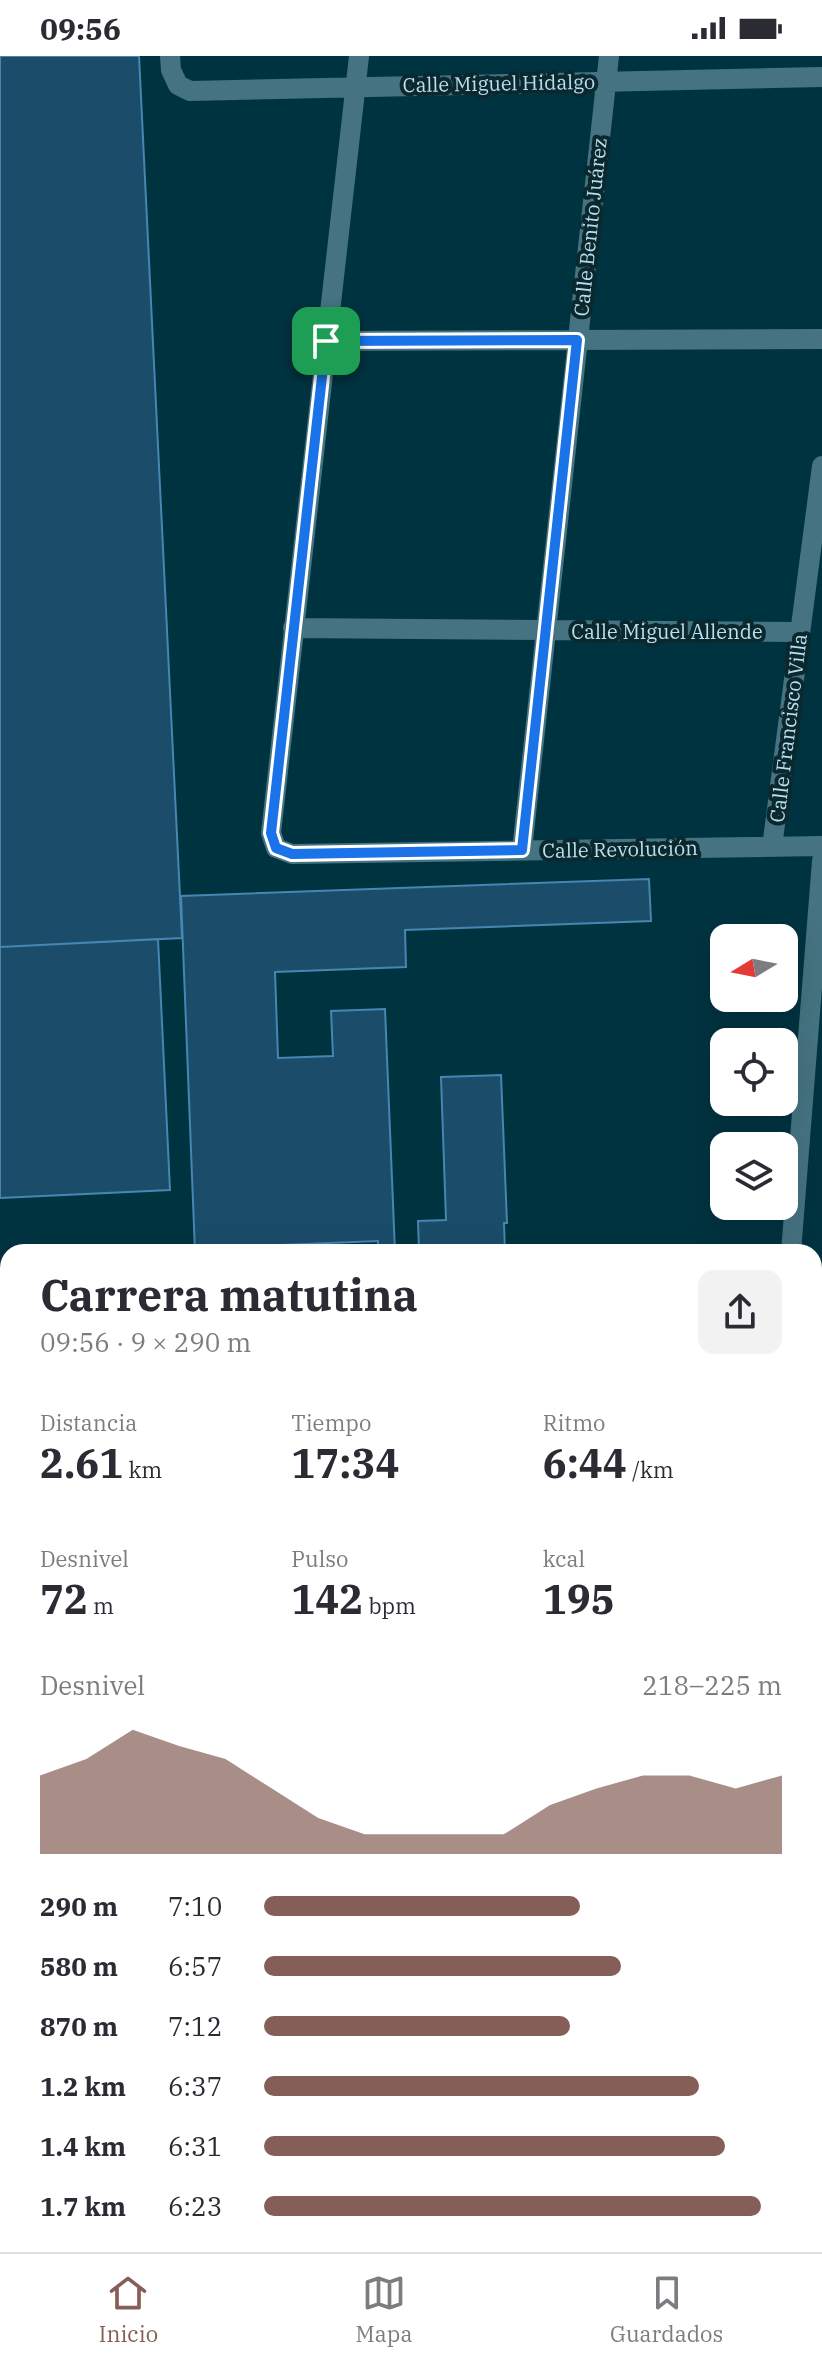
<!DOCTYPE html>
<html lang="es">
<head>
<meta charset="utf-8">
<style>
  body { margin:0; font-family:"IBM Plex Serif",serif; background:#f2f2f3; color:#2b2b33; height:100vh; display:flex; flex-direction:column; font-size:30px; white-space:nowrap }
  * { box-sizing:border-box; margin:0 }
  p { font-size:26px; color:#7c7c81 }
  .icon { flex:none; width:44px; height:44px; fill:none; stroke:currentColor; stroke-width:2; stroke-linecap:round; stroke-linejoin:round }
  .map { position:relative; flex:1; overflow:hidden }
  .details { position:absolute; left:0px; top:1188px; width:822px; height:1008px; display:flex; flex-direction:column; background:#fff; border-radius:24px 24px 0 0; box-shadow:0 8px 32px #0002 }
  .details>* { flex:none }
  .needle { width:52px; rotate:260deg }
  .fabs { position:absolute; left:710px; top:868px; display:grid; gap:16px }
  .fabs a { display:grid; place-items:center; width:88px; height:88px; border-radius:16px; background:#fff; box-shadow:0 8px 32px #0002; font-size:40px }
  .pin { position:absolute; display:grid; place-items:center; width:68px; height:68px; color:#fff; margin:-34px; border-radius:16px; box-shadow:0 4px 12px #0006 }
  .round { display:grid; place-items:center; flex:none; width:84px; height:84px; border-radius:16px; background:#f2f2f3 }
  .overview { display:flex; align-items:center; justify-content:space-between; height:136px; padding:0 40px }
  h1 { font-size:44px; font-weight:700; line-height:60px }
  .stats { display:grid; grid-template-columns:repeat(3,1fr); gap:12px; height:136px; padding:8px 40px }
  .stats div { display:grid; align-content:center }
  .stats b { font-size:40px; font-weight:700 }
  .stats small { font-size:22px; font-weight:400 }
  .stats p { font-size:22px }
  .chart { height:224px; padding:16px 40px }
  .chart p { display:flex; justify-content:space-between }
  .chart svg { width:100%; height:144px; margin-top:8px; fill:#855f57; opacity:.7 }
  ul { padding:0 40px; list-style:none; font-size:26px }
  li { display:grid; grid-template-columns:128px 96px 1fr; align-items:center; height:60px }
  li i { height:20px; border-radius:10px; background:#855f57 }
  .status { display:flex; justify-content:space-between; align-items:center; height:56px; padding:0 40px; background:#fff; direction:ltr }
  .status svg { height:22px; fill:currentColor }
  .tab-bar { display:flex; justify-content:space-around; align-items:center; height:112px; border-top:2px solid #e1e1e2; background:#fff; font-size:22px; color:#7c7c81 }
  .tab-bar a { display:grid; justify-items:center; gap:4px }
  .tab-bar .on { color:#855f57 }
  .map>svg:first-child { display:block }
  .building { fill:#1b4c6a; stroke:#4686b0; stroke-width:2 }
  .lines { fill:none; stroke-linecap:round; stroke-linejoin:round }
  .minor { stroke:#467381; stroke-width:20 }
  .major { stroke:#52b8d4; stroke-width:20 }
  .rail { stroke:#9cc6d3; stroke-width:6; stroke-dasharray:14 14; stroke-linecap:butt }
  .route-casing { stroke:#fff; stroke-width:16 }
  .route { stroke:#1a73e8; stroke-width:10 }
  .labels { text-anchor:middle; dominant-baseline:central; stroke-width:8; stroke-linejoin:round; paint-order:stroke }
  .street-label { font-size:20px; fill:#b7dfec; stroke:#0b282f }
</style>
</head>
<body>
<div class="status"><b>09:56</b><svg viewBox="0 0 49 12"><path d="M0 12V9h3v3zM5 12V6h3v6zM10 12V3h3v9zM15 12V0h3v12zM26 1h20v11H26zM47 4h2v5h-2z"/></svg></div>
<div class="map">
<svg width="822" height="2196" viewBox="0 0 822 2196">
  <rect width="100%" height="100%" fill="#003340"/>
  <!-- building -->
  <path class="building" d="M 0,0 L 139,0 L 182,882 L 0,891 Z
    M 649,823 L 651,865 L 405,874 L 406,911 L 275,916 L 278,1002 L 333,1000 L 331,955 L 385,953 L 395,1196 L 378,1196 L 378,1185 L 281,1189 L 282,1196 L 195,1196 L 181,840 Z
    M 158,883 L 170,1134 L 0,1142 L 0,891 Z
    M 501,1019 L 507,1167 L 504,1167 L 505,1196 L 419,1196 L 418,1165 L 446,1164 L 441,1021 Z"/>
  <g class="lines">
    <!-- minor -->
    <path class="minor" d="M 170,0 L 171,14 L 178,29 L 190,35 L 822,21
      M 359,0 L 271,777 L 276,792 L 292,798 L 822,790
      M 326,285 L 822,283
      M 293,572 L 800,576
      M 772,791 L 822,410
      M 522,794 L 609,0
      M 791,1196 L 822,805
      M 0,1430 L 8,1429
      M 814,1544 L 822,1544
      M 814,1650 L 822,1650
      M 0,1877 L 8,1846
      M 814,1884 L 822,1883
      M 0,1979 L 8,2072
      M 814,2164 L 822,2163
      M 18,2188 L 19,2196
      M 534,2196 L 604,2188"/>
    <!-- major -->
    <path class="major" d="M 814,1608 L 822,1608
      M 0,1652 L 8,1651
      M 814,1692 L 822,1692
      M 0,1739 L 8,1738"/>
    <!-- rail -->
    <path class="rail" d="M 814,2113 L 822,2111
      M 278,2196 L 336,2188"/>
  </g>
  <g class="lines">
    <!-- route casing -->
    <g class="route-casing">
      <path id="route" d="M 577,284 L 522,794 L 292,798 L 276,792 L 271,777 L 326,285 Z"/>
    </g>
    <!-- route -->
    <use href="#route" class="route"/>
  </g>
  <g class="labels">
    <!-- street labels -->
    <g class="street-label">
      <text transform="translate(499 27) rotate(-1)">Calle Miguel Hidalgo</text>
      <text transform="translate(590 171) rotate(-84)">Calle Benito Juárez</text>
      <text x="667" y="575">Calle Miguel Allende</text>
      <text transform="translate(788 672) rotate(-83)">Calle Francisco Villa</text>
      <text transform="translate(620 793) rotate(-1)">Calle Revolución</text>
    </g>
  </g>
</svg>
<div class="fabs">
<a><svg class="needle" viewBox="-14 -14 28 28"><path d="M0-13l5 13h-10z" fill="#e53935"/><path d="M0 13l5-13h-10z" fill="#7c7c81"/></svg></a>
<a><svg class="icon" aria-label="locate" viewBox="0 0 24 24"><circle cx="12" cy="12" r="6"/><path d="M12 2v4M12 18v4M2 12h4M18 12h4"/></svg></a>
<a><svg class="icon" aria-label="layers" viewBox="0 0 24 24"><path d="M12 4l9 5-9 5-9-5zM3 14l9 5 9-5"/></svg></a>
</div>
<div class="pin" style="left:326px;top:285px;background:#1e9e55"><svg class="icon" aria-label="arrive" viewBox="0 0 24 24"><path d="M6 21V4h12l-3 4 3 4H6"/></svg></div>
<section class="details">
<div class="overview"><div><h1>Carrera matutina</h1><p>09:56 · 9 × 290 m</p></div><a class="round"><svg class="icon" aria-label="share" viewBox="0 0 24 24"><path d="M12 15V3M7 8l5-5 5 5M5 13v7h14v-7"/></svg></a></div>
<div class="stats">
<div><p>Distancia</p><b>2.61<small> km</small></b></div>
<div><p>Tiempo</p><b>17:34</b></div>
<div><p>Ritmo</p><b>6:44<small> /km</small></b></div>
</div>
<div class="stats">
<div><p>Desnivel</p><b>72<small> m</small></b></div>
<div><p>Pulso</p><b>142<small> bpm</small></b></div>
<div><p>kcal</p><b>195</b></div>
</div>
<div class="chart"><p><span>Desnivel</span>218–225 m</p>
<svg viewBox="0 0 160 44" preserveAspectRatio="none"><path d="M0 44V20L10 15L20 6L30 11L40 15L50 24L60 33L70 38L80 38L90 38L100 38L110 29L120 24L130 20L140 20L150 24L160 20V44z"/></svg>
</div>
<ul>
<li><b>290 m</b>7:10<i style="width:61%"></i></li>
<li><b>580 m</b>6:57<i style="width:69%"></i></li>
<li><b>870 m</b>7:12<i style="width:59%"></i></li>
<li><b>1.2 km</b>6:37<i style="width:84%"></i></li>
<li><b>1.4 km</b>6:31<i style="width:89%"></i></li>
<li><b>1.7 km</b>6:23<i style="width:96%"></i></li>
</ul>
</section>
</div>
<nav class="tab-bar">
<a class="on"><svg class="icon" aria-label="home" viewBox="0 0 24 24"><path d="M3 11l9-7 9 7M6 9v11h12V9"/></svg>Inicio</a>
<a><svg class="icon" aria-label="map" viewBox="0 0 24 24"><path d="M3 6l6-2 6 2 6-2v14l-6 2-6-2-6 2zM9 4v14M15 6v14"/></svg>Mapa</a>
<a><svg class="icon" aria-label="saved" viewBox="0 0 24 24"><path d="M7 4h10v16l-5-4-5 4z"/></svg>Guardados</a>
</nav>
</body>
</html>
